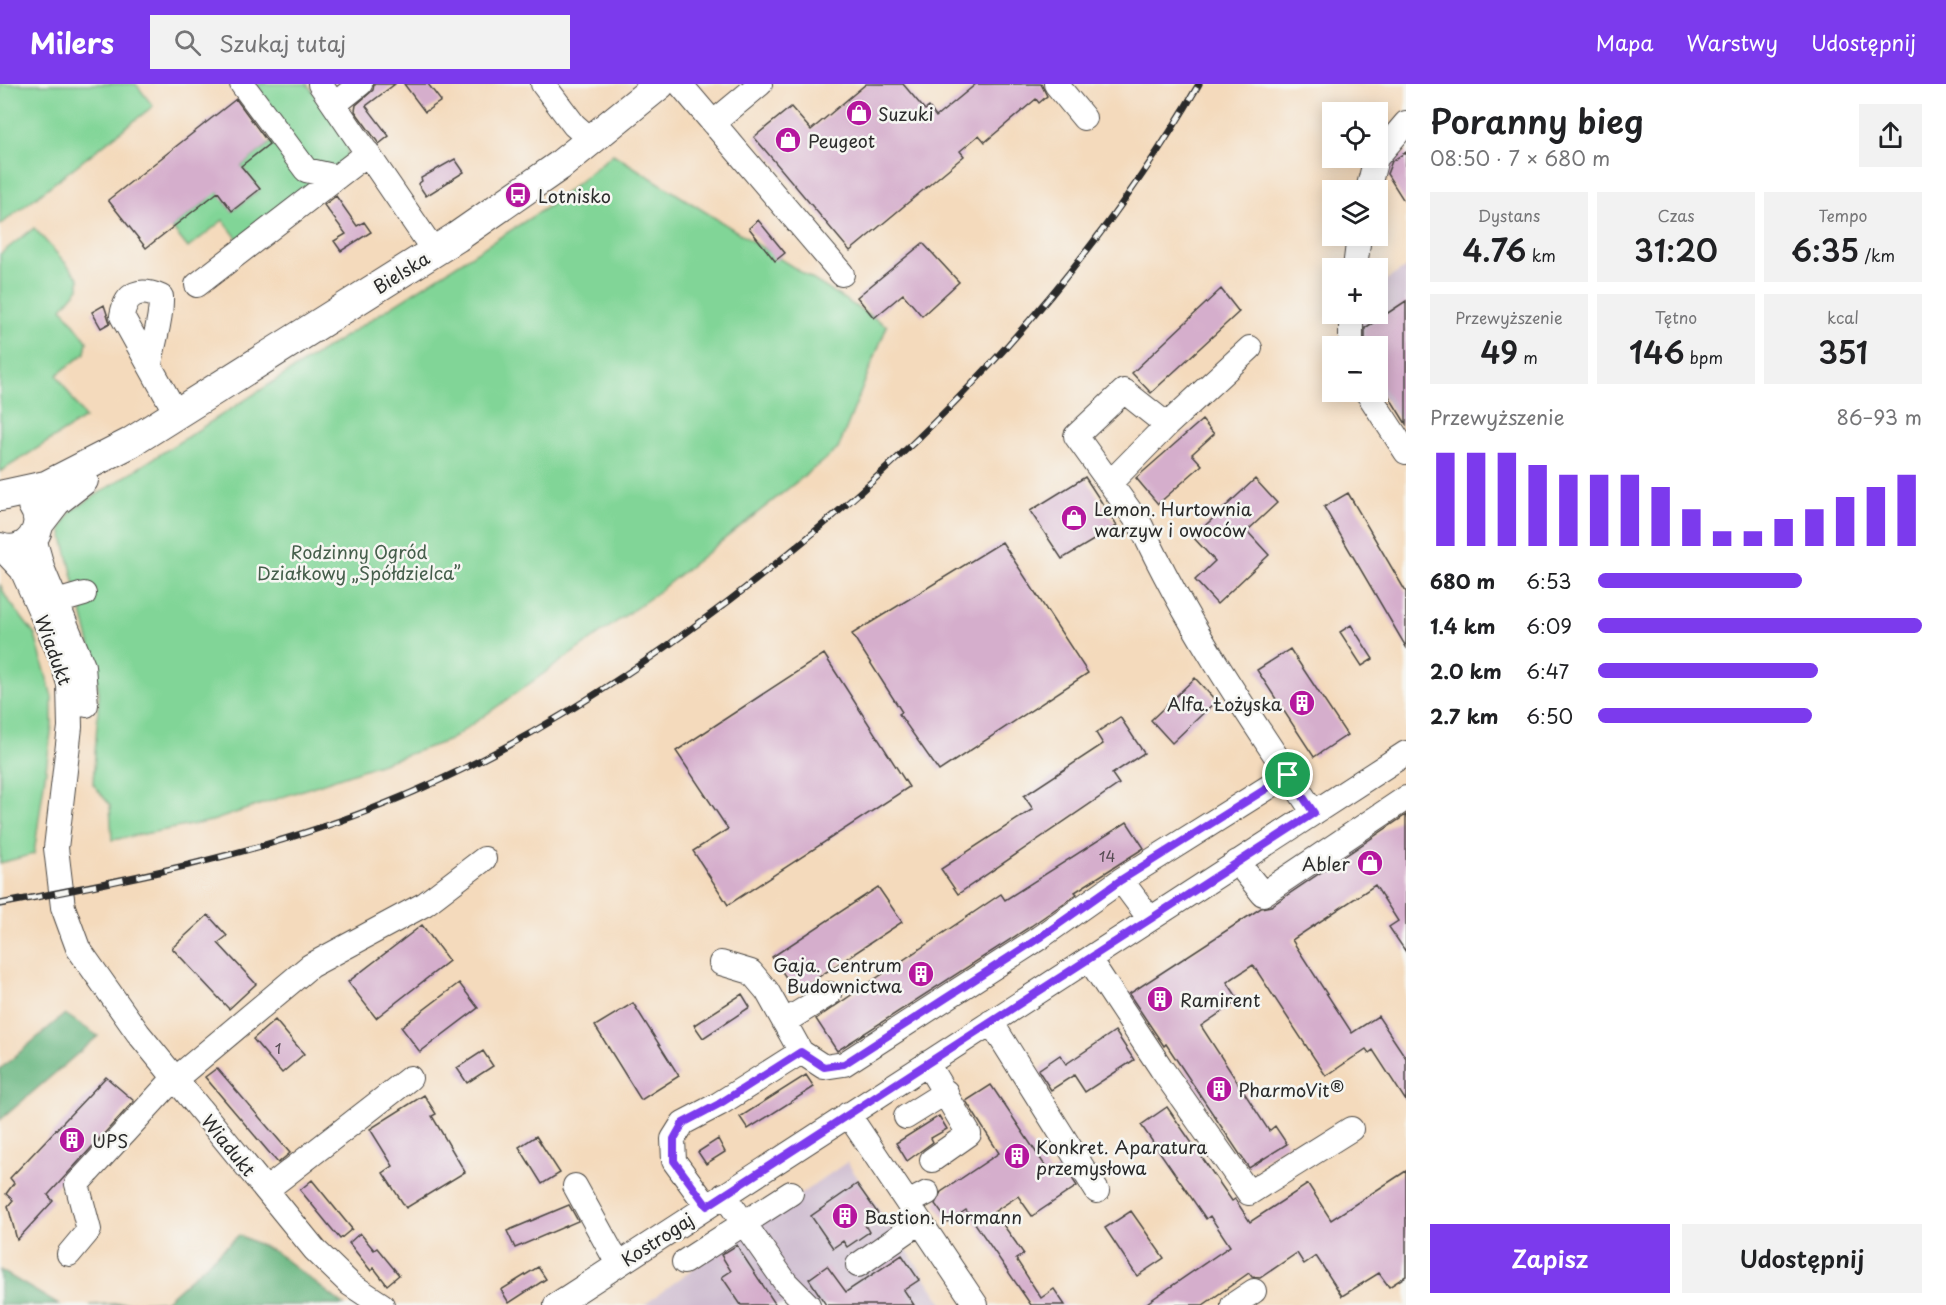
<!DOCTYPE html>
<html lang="pl">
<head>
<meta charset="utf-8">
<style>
  body { margin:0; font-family:"Playpen Sans",sans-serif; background:#f2f2f2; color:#202124; height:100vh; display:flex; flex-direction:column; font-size:22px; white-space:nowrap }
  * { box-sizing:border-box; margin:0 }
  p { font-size:20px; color:#757577 }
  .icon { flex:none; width:33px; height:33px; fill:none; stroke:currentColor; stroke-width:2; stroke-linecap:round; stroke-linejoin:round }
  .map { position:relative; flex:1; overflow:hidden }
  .side { display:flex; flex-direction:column; background:#fff; width:540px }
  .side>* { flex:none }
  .tools { position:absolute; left:1322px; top:18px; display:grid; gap:12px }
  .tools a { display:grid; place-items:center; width:66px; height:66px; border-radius:0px; background:#fff; box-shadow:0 3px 15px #0003; font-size:30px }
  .pin { position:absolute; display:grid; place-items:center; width:51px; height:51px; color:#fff; margin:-26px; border:3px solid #fff; border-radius:50%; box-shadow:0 2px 6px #0007 }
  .round { display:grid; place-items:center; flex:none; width:63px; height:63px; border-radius:0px; background:#f2f2f2 }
  .headline { display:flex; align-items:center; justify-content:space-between; height:102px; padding:0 24px }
  h1 { font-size:33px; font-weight:600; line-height:45px }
  .figures { display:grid; grid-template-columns:repeat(3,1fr); gap:9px; height:102px; padding:6px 24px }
  .figures div { display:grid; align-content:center; border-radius:0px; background:#f2f2f2; text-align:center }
  .figures b { font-size:30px; font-weight:600 }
  .figures small { font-size:16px; font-weight:400 }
  .figures p { font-size:16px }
  .chart { height:168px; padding:12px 24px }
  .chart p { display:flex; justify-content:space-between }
  .chart svg { width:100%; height:108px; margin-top:6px; stroke:#7c3aed; stroke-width:6 }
  .button { display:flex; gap:12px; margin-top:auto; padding:12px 24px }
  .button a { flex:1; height:69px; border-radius:0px; background:#7c3aed; color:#fff; font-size:24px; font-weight:600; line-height:69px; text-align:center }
  .button a+a { background:#f2f2f2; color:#202124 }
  ul { padding:0 24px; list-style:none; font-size:20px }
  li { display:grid; grid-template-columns:96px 72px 1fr; align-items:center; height:45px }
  li i { height:15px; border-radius:8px; background:#7c3aed }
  header { display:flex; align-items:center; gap:36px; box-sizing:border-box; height:84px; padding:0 30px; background:#7c3aed; color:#fff }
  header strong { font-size:28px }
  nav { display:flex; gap:33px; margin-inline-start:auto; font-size:21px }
  .search { width:420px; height:54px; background:#f2f2f2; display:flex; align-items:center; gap:15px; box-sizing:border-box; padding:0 21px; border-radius:0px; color:#757577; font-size:22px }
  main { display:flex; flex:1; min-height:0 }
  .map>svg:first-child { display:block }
  .industrial { fill:#cfbdd0 }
  .green { fill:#81d597; stroke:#568061; stroke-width:1.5 }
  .forest { fill:#68b680; stroke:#4a7056; stroke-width:1.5 }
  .building { fill:#d5aecc }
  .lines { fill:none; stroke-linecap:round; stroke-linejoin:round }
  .minor-casing { stroke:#494541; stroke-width:26 }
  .major-casing { stroke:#494541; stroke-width:32 }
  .minor { stroke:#fff; stroke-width:24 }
  .major { stroke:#fff; stroke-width:30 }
  .rail-casing { stroke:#2b2b2b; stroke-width:7 }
  .rail { stroke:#f6f6f2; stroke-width:4.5; stroke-dasharray:14; stroke-linecap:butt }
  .route-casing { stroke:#fff; stroke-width:12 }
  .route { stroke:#7c3aed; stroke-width:8 }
  .labels { text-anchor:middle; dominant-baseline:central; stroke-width:5; stroke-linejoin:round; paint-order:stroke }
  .number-label { font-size:15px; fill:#564c53 }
  .poi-label { font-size:18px; fill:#2b2b2b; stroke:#f6f6f2; text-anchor:start }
  .street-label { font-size:18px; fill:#2b2b2b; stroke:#f6f6f2 }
  .park-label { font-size:18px; fill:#455e4b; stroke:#f6f6f2 }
</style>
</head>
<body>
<header>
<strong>Milers</strong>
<div class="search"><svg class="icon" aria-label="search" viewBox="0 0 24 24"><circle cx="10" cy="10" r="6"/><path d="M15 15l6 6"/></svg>Szukaj tutaj</div>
<nav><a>Mapa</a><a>Warstwy</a><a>Udostępnij</a></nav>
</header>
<main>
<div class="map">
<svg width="1406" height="1221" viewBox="0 0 1406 1221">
  <rect width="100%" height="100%" fill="#f6f6f2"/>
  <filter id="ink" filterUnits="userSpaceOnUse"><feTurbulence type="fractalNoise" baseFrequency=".0167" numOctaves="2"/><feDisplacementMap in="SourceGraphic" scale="12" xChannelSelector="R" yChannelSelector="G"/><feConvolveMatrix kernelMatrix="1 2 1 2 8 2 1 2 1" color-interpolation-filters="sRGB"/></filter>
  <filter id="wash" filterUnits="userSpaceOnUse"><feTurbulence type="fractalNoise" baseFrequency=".008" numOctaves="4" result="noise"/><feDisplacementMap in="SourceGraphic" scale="24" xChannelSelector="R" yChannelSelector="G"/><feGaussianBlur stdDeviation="1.35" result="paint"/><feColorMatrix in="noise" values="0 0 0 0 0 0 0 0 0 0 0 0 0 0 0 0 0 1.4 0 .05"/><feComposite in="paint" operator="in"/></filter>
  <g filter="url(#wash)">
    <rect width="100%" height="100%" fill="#f4dabc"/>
    <!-- industrial -->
    <path class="industrial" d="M 1406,183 L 1406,347 L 1377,303 L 1377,262 L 1351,262 L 1343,230 L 1377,230 L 1377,202 Z
      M 847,1078 L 944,1221 L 644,1221 L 694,1184 Z"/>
    <!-- green -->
    <path class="green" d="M 0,0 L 136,0 L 153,22 L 0,141 Z
      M 257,0 L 307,0 L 349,55 L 347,72 L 333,86 L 310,82 L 250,6 Z
      M 273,57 L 317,94 L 243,162 L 223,136 L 188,164 L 172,144 L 209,115 L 214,103 L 232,127 L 259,106 L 241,82 Z
      M 613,70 L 887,242 L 838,365 L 650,514 L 450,656 L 212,737 L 112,756 L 110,721 L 93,700 L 99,609 L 93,572 L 61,445 L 71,427 L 552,120 Z
      M 34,144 L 79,194 L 79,204 L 62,224 L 87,257 L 85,269 L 57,291 L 85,334 L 0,388 L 0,170 Z
      M 0,500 L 6,513 L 35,551 L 52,613 L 52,642 L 34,770 L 0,779 Z"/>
    <!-- forest -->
    <path class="forest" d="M 65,930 L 98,952 L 0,1036 L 0,985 Z
      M 239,1151 L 275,1168 L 344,1221 L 90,1221 L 165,1217 Z
      M 0,1186 L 59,1221 L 0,1221 Z"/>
    <g id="blocks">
      <!-- building -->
      <path class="building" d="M 374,0 L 395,0 L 366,22 L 389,52 L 379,60 L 355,27 L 356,21 L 373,6 Z
        M 404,0 L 428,0 L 441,17 L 425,28 Z
        M 866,0 L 903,0 L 925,26 L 929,23 L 936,33 L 976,0 L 1041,0 L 1047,12 L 1039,19 L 1036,15 L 985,58 L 979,51 L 960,67 L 964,72 L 850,167 L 754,53 L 791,23 L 811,46 Z
        M 236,15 L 269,60 L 241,82 L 260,105 L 232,127 L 218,108 L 146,164 L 108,116 Z
        M 1406,68 L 1406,120 L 1387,90 L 1392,77 Z
        M 455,75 L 464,88 L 426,112 L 418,100 L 422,97 L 421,94 Z
        M 336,112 L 357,142 L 364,138 L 371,148 L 341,167 L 334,157 L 346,150 L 324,121 Z
        M 758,136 L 785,169 L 775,177 L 749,144 Z
        M 923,159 L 959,198 L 922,232 L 903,210 L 874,234 L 857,213 Z
        M 1221,205 L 1239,228 L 1151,309 L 1132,289 Z
        M 1406,217 L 1406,340 L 1377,293 L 1377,262 L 1365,262 L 1365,244 Z
        M 104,221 L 110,239 L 101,244 L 92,228 Z
        M 1202,336 L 1214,350 L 1192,370 L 1202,381 L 1158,420 L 1136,394 Z
        M 1085,393 L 1117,442 L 1062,475 L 1030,427 Z
        M 1255,395 L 1277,419 L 1247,447 L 1269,471 L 1217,520 L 1195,496 L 1215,477 L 1193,453 Z
        M 1348,409 L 1406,508 L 1406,563 L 1324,423 Z
        M 1002,458 L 1088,589 L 939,687 L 899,630 L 902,628 L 852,550 Z
        M 1351,541 L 1373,575 L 1362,582 L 1340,548 Z
        M 1290,565 L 1347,651 L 1314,673 L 1257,586 Z
        M 824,570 L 909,703 L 728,821 L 693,767 L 728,745 L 676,667 Z
        M 1195,594 L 1216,617 L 1172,659 L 1151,636 Z
        M 1120,633 L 1144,669 L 1112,690 L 1119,700 L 958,810 L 941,785 L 1033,725 L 1024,712 L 1103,660 L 1096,649 Z
        M 1406,731 L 1406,868 L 1389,843 L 1398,837 L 1375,801 L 1292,856 L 1352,949 L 1378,932 L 1406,974 L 1406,1017 L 1373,966 L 1369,969 L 1366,965 L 1326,992 L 1253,881 L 1227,898 L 1239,916 L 1201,942 L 1269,1047 L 1275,1042 L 1287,1060 L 1249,1084 L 1166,960 L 1164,962 L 1129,910 L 1261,824 L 1271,822 Z
        M 1127,738 L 1144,764 L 1075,808 L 1077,810 L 1031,842 L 837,967 L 816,935 L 1001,810 L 1005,816 Z
        M 878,803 L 902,838 L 796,908 L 772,873 Z
        M 208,831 L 227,852 L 218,859 L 256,900 L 229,925 L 172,864 Z
        M 422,841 L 449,877 L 376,934 L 348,898 Z
        M 459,899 L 478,924 L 420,968 L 401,943 Z
        M 742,910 L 750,923 L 703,954 L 694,941 Z
        M 633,919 L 679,992 L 641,1016 L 595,942 Z
        M 275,936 L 304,970 L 282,989 L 253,955 Z
        M 1115,947 L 1134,976 L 1085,1008 L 1074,991 L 1051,1006 L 1038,986 L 1060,971 L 1066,980 Z
        M 483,967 L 493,982 L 467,999 L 457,984 Z
        M 217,984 L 290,1069 L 278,1079 L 205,993 Z
        M 806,991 L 814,1003 L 748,1045 L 740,1033 Z
        M 106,993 L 134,1017 L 48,1111 L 53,1117 L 17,1156 L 8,1122 L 13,1116 L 6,1110 L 14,1099 L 10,1094 Z
        M 991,1001 L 1050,1089 L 1063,1080 L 1077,1102 L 1032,1132 L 1018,1112 L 994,1128 L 1024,1170 L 1016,1175 L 1041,1214 L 1054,1205 L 1065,1221 L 1031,1221 L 966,1126 L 948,1138 L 935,1120 L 941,1108 L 999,1069 L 966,1017 Z
        M 424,1011 L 436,1030 L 432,1032 L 465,1088 L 406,1124 L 383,1089 L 393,1082 L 370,1045 Z
        M 1167,1023 L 1232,1117 L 1235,1115 L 1250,1138 L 1308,1100 L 1331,1136 L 1406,1087 L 1406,1192 L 1389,1203 L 1379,1189 L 1342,1212 L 1316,1172 L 1304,1180 L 1297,1169 L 1260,1194 L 1252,1193 L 1249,1189 L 1203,1221 L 1144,1221 L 1230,1162 L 1210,1132 L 1206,1135 L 1141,1041 Z
        M 939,1032 L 947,1045 L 931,1054 L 933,1058 L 907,1077 L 896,1059 Z
        M 536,1052 L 560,1089 L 542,1100 L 519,1063 Z
        M 718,1055 L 725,1068 L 706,1080 L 698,1068 Z
        M 312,1096 L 352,1145 L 340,1155 L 300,1106 Z
        M 857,1100 L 879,1131 L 865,1141 L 869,1148 L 847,1163 L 843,1157 L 833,1164 L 811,1132 Z
        M 569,1121 L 578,1137 L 515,1164 L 507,1147 Z
        M 1131,1127 L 1164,1174 L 1137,1192 L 1105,1144 Z
        M 360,1149 L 374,1166 L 377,1164 L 399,1191 L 387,1201 L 374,1184 L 371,1187 L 349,1159 Z
        M 737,1161 L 742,1170 L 776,1221 L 741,1221 L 722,1193 L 731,1187 L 721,1171 Z
        M 902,1171 L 919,1196 L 904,1206 L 914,1221 L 826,1221 L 809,1195 L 827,1182 L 846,1208 Z
        M 538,1183 L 546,1195 L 509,1219 L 501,1206 Z"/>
    </g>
  </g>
  <g filter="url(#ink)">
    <use href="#blocks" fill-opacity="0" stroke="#494541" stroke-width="1.5"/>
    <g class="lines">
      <!-- minor casing -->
      <g class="minor-casing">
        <path id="minor" d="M 242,0 L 306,86 L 337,93
          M 320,0 L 434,167
          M 543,0 L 574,41 L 591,56
          M 680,0 L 842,190
          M 1056,0 L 1084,34
          M 335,20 L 360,0
          M 713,39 L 760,0
          M 1377,73 L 1406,39
          M 1368,106 L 1376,74
          M 1355,184 L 1359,152
          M 197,201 L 368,69
          M 1351,230 L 1351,262
          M 150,281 C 153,258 162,235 161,213 C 140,204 126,208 122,232 L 176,329
          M 1367,308 L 1406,368
          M 1167,341 L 1250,264
          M 1110,399 L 1167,341 L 1124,307 L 1076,352 L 1138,438 L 1141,442 C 1188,544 1252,636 1314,729
          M 34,454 L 43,486 L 83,582 L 86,621
          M 3,466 L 22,486 L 61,573 L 69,600 L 70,643 L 56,764 L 63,823 L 78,864 L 138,949 L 315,1166 L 350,1200 L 382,1221
          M 43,517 L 53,519 L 84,510
          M 1237,778 L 1263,810 L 1406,714
          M 1121,796 L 1150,835
          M 1089,875 L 1161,984 L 1249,1109 L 1351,1045
          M 721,879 L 751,888 L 767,907 L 801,968 L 824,983 L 844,980 L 1039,854 L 1121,796 L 1288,691
          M 784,938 L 829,910
          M 991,938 L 1097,1107
          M 927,979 L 969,1050 L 932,1076
          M 848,1030 L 976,1221
          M 906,1033 L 946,1008
          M 575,1102 L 618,1180
          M 266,1106 L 410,994
          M 724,1111 L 786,1199 L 808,1221
          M 908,1119 L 927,1109
          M 707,1122 L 674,1077 L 673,1055 L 683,1039 L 719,1020 L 801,968
          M 69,1170 L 89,1146 L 77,1100 L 167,1002 L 310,882 L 425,820 L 484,775
          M 684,1178 L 791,1109
          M 858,1181 L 920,1138
          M 556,1221 L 1406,669
          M 1233,1221 L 1254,1207"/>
      </g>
      <!-- major casing -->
      <g class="major-casing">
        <path id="major" d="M 0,412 L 46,402 L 130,359 L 457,153 L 559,82 L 660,0
          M 39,439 L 56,417 L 83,396
          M 0,464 C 26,473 49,444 33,421"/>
      </g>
      <!-- minor -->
      <use href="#minor" class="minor"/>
      <!-- major -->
      <use href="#major" class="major"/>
      <!-- rail casing -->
      <g class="rail-casing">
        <path id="rail" d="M 0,820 C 131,795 262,770 387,719 C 511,669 623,597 730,516 C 917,372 1080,205 1199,0"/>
      </g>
      <!-- rail -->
      <use href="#rail" class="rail"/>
    </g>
  </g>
  <g class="lines" filter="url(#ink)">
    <!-- route casing -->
    <g class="route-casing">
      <path id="route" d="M 1288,691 L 1314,729 L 707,1122 L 674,1077 L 674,1055 L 683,1039 L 719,1020 L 801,968 L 824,983 L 844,980 L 1039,854 L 1121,796 Z"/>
    </g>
    <!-- route -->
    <use href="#route" class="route"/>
  </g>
  <!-- icons -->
  <defs>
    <g id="shop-disc" transform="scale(1.35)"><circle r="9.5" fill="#b5179e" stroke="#f6f6f2"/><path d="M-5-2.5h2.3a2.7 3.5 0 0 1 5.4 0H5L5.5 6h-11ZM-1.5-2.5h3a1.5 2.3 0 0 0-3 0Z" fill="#fff"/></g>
    <g id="bus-disc" transform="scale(1.35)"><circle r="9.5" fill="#b5179e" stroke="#f6f6f2"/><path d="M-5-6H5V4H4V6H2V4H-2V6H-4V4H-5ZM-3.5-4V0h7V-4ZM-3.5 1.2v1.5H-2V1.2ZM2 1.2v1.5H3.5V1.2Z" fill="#fff"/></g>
    <g id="building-disc" transform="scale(1.35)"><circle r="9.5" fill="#b5179e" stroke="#f6f6f2"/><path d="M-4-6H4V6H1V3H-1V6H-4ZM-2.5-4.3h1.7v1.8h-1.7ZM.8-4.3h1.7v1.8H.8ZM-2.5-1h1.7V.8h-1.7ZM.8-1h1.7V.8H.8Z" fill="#fff"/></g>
  </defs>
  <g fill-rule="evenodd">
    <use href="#shop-disc" x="859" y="29"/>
    <use href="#shop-disc" x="788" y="56"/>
    <use href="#bus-disc" x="518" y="111"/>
    <use href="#shop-disc" x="1074" y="434"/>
    <use href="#building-disc" x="1302" y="619"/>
    <use href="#shop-disc" x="1370" y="779"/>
    <use href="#building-disc" x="921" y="890"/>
    <use href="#building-disc" x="1160" y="915"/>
    <use href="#building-disc" x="1219" y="1005"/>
    <use href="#building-disc" x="72" y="1056"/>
    <use href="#building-disc" x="1017" y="1072"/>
    <use href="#building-disc" x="845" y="1132"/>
  </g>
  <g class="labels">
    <!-- number labels -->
    <g class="number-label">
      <text x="1107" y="771">14</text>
      <text x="278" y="963">1</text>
    </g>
    <!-- poi labels -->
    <g class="poi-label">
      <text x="878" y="29">Suzuki</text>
      <text x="808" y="56">Peugeot</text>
      <text x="538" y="111">Lotnisko</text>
      <text x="1094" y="424">Lemon. Hurtownia<tspan x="1094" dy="21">warzyw i owoców</tspan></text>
      <text x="1282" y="619" text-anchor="end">Alfa. Łożyska</text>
      <text x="1350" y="779" text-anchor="end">Abler</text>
      <text x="902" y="880" text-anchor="end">Gaja. Centrum<tspan x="902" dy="21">Budownictwa</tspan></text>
      <text x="1180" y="915">Ramirent</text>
      <text x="1238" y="1005">PharmoVit®</text>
      <text x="92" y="1056">UPS</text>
      <text x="1036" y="1062">Konkret. Aparatura<tspan x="1036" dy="21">przemysłowa</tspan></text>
      <text x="864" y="1132">Bastion. Hormann</text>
    </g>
    <!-- street labels -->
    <g class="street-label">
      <text transform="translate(401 188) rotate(-32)">Bielska</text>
      <text transform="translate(54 566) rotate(70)">Wiadukt</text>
      <text transform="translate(229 1061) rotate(51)">Wiadukt</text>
      <text transform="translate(657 1155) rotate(-33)">Kostrogaj</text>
    </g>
    <!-- park labels -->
    <g class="park-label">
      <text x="359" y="467">Rodzinny Ogród<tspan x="359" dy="21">Działkowy „Spółdzielca”</tspan></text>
    </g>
  </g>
</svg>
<div class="tools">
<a><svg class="icon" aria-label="locate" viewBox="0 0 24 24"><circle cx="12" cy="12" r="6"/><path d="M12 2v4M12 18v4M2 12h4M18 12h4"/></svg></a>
<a><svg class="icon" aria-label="layers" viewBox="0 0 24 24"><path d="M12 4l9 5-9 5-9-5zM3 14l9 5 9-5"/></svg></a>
<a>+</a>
<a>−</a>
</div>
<div class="pin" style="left:1288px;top:691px;background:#1e9e55"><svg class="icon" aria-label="arrive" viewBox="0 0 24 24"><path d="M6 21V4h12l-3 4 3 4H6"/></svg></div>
</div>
<section class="side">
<div class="headline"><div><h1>Poranny bieg</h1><p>08:50 · 7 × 680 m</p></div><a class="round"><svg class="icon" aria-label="share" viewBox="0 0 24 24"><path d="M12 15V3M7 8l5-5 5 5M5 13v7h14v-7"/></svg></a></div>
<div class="figures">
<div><p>Dystans</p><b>4.76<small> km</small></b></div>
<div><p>Czas</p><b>31:20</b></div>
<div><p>Tempo</p><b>6:35<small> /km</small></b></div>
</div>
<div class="figures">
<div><p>Przewyższenie</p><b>49<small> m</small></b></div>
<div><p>Tętno</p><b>146<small> bpm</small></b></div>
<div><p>kcal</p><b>351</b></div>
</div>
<div class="chart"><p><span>Przewyższenie</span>86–93 m</p>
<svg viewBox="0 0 160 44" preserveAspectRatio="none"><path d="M5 44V6M15 44V6M25 44V6M35 44V11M45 44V15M55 44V15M65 44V15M75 44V20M85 44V29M95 44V38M105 44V38M115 44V33M125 44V29M135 44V24M145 44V20M155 44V15"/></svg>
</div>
<ul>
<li><b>680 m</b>6:53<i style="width:63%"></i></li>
<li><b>1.4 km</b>6:09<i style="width:100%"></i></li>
<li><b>2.0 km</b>6:47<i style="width:68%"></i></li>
<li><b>2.7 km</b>6:50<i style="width:66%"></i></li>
</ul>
<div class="button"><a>Zapisz</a><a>Udostępnij</a></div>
</section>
</main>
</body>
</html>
